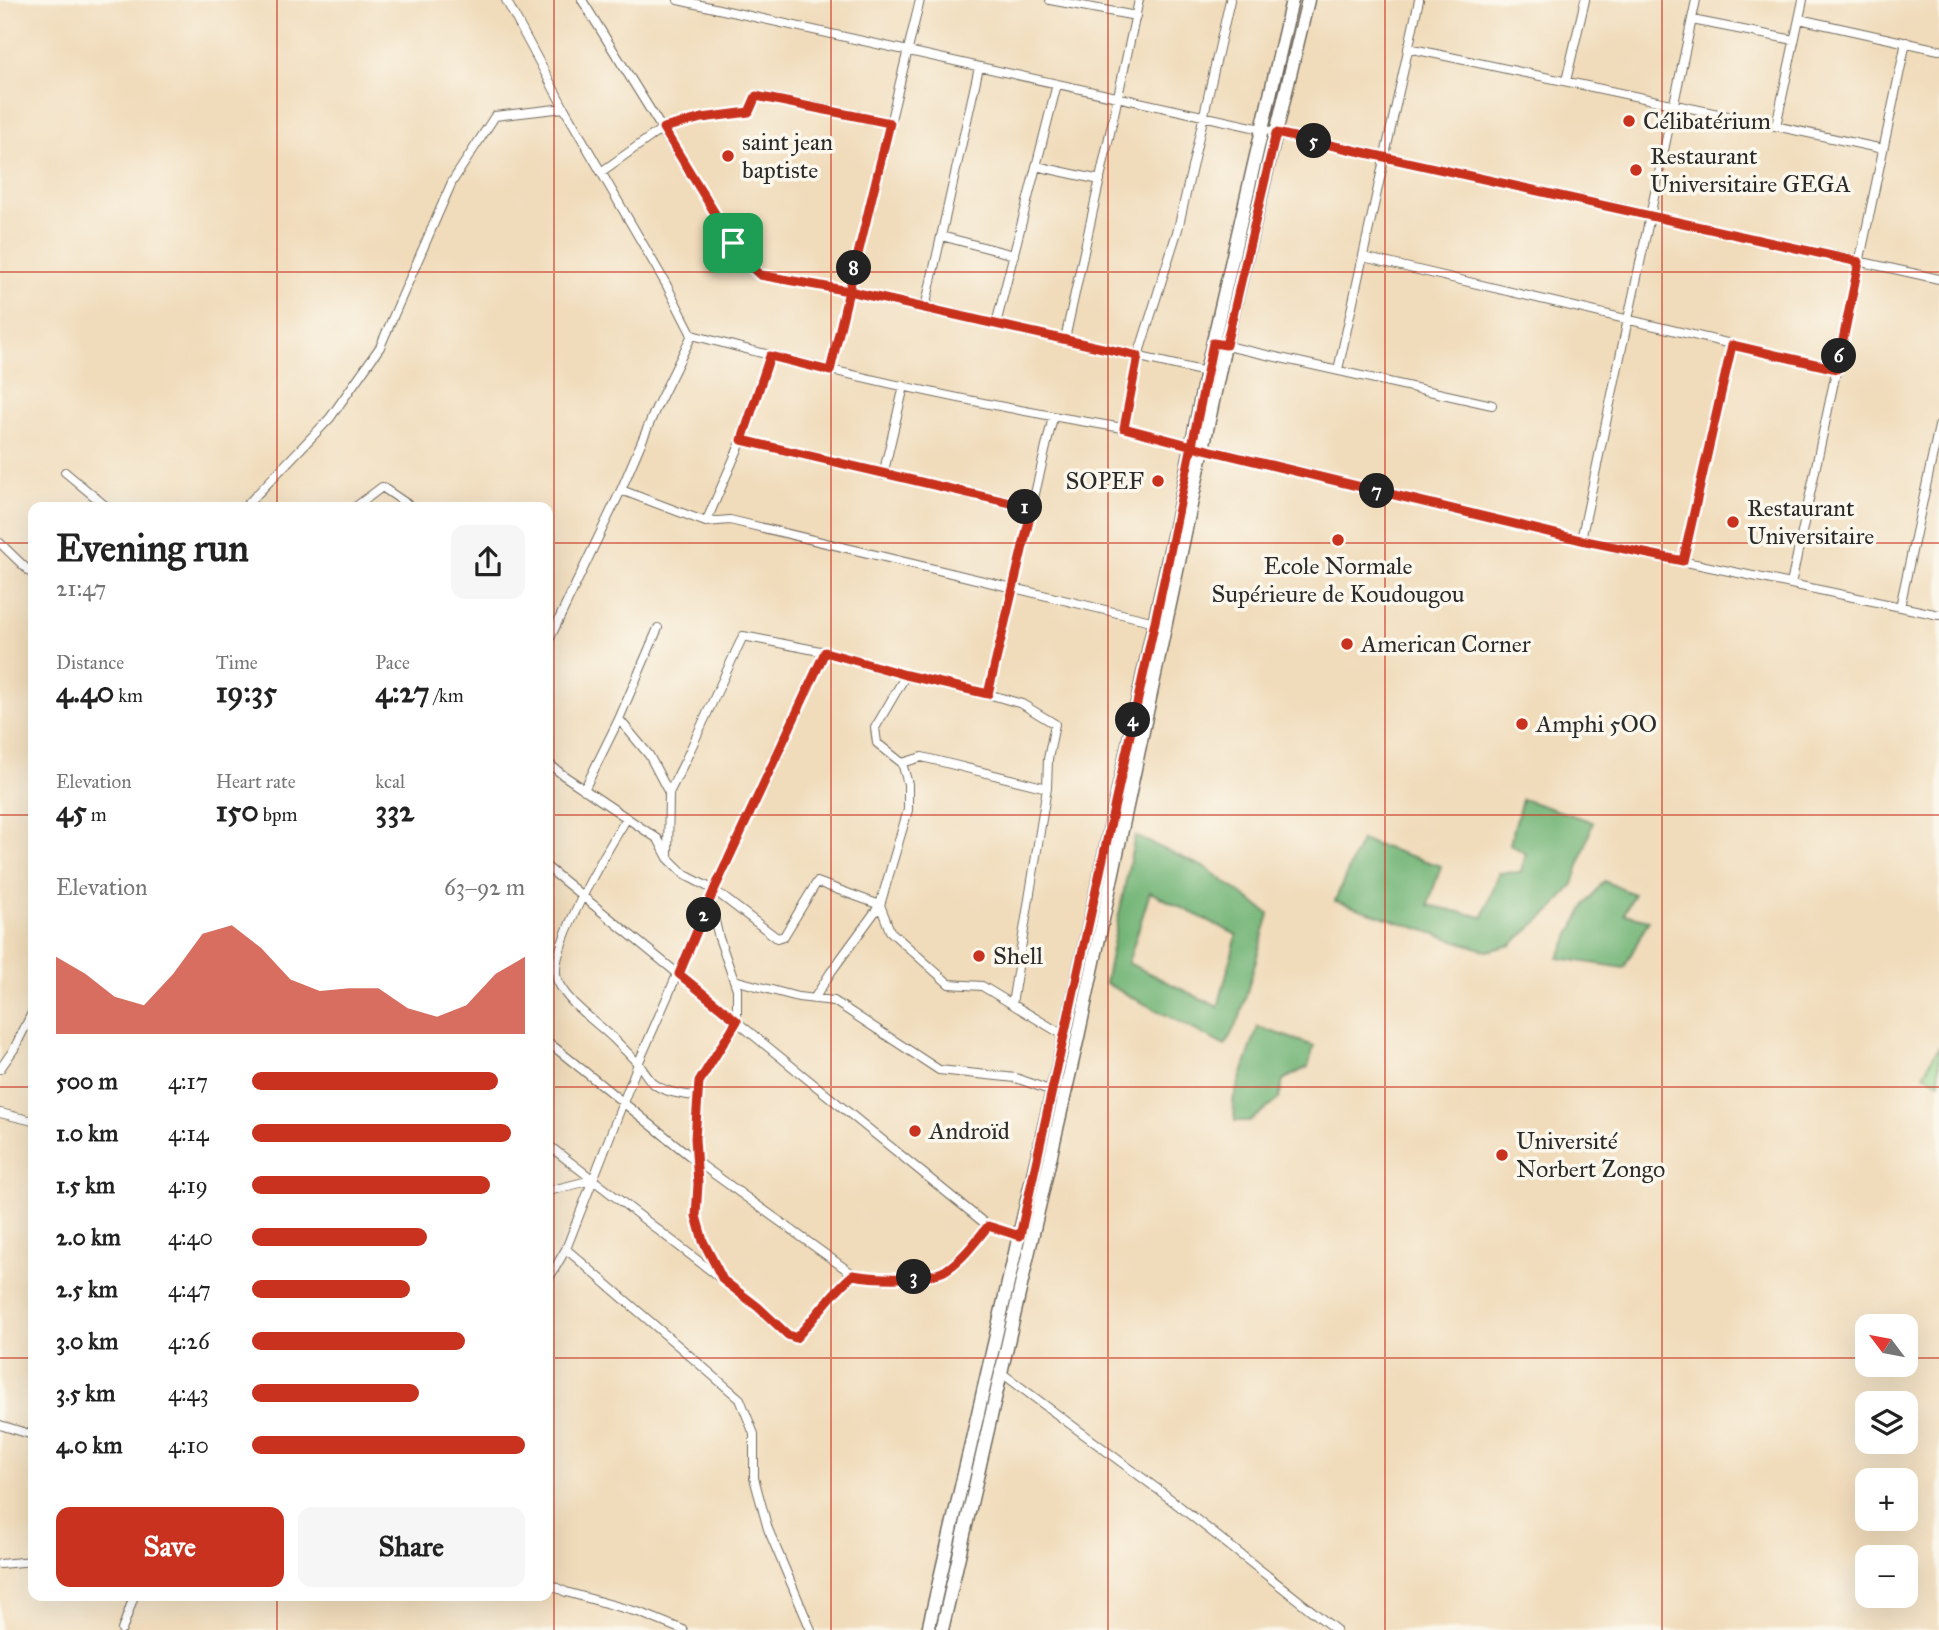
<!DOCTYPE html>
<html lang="en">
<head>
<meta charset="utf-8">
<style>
  body { margin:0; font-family:"IM FELL Great Primer",serif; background:#f6f6f6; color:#222; height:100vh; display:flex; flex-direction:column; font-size:26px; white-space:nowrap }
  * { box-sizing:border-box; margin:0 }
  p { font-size:23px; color:#767676 }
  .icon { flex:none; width:38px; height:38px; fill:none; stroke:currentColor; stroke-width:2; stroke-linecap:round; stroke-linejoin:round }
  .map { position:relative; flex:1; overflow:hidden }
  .details { position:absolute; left:28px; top:502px; width:525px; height:1099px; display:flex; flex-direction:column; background:#fff; border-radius:14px; box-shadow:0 7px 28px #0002 }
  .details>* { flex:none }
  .needle { width:46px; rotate:302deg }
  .fabs { position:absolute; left:1855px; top:1314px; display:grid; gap:14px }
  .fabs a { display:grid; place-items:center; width:63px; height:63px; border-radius:14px; background:#fff; box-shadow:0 7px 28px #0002; font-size:35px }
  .pin { position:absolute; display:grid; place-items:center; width:60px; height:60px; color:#fff; margin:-30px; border-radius:14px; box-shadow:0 4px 10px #0006 }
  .km { position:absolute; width:35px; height:35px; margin:-18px; border-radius:50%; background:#222; color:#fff; font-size:19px; line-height:35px; text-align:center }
  .round { display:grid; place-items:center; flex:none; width:74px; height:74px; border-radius:14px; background:#f6f6f6 }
  .summary { display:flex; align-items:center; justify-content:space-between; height:119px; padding:0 28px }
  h1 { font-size:38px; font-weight:700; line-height:52px }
  .metrics { display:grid; grid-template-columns:repeat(3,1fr); gap:10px; height:119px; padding:7px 28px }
  .metrics div { display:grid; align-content:center }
  .metrics b { font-size:30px; font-weight:700 }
  .metrics small { font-size:19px; font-weight:400 }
  .metrics p { font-size:19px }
  .chart { height:196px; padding:14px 28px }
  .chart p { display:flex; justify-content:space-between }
  .chart svg { width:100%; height:126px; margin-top:7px; fill:#c8321e; opacity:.7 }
  .primary-button { display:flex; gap:14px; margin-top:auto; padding:14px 28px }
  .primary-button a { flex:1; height:80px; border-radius:14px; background:#c8321e; color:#fff; font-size:28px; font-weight:700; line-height:80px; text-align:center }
  .primary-button a+a { background:#f6f6f6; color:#222 }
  ul { padding:0 28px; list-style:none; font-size:23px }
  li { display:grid; grid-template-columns:112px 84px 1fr; align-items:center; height:52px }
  li i { height:18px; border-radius:9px; background:#c8321e }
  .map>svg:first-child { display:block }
  .green { fill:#92d48c; stroke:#5e805c; stroke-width:2 }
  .forest { fill:#75b678; stroke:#507052; stroke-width:2; fill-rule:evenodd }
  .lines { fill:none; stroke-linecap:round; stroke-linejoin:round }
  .street-casing { stroke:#70695d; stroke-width:10 }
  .primary-casing { stroke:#70695d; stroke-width:15 }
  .street { stroke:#fff; stroke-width:8 }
  .primary { stroke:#fff; stroke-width:12 }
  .route-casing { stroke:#fff; stroke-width:14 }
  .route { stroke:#c8321e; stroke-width:9 }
  .grid { fill:none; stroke:#c8321e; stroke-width:2; stroke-opacity:0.55 }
  .poi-dot { fill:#c8321e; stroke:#fbf7ec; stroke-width:2.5 }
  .labels { text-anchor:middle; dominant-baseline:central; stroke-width:7; stroke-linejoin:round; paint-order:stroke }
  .poi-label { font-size:24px; fill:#2b2b2b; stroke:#fbf7ec; text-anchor:start }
</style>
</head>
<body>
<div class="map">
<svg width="1939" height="1630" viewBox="0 0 1939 1630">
  <rect width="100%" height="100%" fill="#fbf7ec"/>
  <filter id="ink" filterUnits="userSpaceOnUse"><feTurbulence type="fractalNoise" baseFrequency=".0143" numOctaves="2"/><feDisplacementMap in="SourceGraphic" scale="14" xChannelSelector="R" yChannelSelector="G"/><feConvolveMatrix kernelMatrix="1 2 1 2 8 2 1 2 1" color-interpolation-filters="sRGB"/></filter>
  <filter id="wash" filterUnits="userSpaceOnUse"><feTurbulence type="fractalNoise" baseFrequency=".00686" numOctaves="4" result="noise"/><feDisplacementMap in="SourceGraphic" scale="28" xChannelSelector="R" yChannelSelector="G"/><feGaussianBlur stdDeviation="1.57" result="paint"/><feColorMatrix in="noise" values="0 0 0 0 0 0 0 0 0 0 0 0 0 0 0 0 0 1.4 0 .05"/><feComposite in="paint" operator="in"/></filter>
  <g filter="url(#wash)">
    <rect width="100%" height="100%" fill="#f0dbba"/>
    <!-- green -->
    <path class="green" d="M 1939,1046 L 1939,1082 L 1924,1074 Z"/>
    <!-- forest -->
    <path class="forest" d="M 1522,799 L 1593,822 L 1573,884 L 1555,907 L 1511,945 L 1487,951 L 1335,901 L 1361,840 L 1441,866 L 1428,905 L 1483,917 L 1499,873 L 1521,872 L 1526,854 L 1510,844 Z
      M 1135,836 L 1206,868 L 1269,914 L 1240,1017 L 1225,1046 L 1105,983 ZM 1150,892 L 1237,935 L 1218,1007 L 1128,963 Z
      M 1604,881 L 1634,894 L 1624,914 L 1649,920 L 1624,968 L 1558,958 L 1585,905 Z
      M 1258,1027 L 1314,1046 L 1308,1067 L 1283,1080 L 1279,1099 L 1250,1121 L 1235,1121 L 1233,1100 Z"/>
  </g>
  <g filter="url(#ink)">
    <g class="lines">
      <!-- street casing -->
      <g class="street-casing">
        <path id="street" d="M 506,0 L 564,108 L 666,284 L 692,335 C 834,373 978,405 1123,428 L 1581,540 L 1939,615
          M 582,0 L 733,243 L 747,263 L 760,275 L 849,291 L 1206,372
          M 678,0 L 1939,279
          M 1050,0 L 1136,16
          M 1799,19 L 1939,50
          M 1692,20 L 1794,40
          M 1408,48 L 1883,149
          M 1566,81 L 1585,0
          M 1776,126 L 1803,0
          M 1036,166 L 1100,180
          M 601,172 L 663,128 L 702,118 L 749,112 L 756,95 L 890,123
          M 941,236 L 1014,255
          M 1363,257 L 1837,369
          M 925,308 L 979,67
          M 996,324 L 1057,84
          M 1065,339 L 1139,0
          M 1222,345 L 1492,405
          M 770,356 L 742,440 L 706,522 L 730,520 L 1155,622
          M 1338,370 L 1419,0
          M 830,371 L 920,0
          M 1123,428 L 1138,356 L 1178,229 L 1230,0
          M 742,440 L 1032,508
          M 65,472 L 108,508
          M 883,475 L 904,386
          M 621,490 L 706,522
          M 244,508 L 330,418 L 380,347 L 452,182 L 495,116 L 564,108
          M 354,508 L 382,487 L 413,508
          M 1581,540 L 1696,0
          M 0,543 L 33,575
          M 1683,561 L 1732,345
          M 1791,584 L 1906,42
          M 1900,607 L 1939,426
          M 548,642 L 621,490 L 656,408 L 692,335
          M 988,694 L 1053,417
          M 619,719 L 649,755 L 669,793 L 668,855
          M 548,763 L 563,775 L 658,839 L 668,858 L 685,875 L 714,890 L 777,938 L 784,936 L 817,882 L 880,905 L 890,931 L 949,984 L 982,986 L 1065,1036
          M 902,763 L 922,757 L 1047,788 L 1012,1004
          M 584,790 L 619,719 L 658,628
          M 669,793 L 686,759 L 743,636 L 825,652 L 906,675 L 988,694 L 1022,704 L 1055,724 L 1048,759 L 1047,788
          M 627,818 C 610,845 544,954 558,982 C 570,1006 596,1021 614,1039 C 623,1048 632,1057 640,1066 C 644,1071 648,1079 653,1083 C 664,1093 684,1094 698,1097
          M 548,868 L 988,1226 L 1020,1236
          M 710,900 L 719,938 L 737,989 L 737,1021 L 700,1082 L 695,1138 L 698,1184 L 696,1216 L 703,1241 L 721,1276
          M 734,980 L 798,997 L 834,1001 L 939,1070 L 1016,1078 L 1052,1091
          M 814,999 L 831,972 L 880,905 L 908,810 L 908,784 L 902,763 L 877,743 L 875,728 L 906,675
          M 548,1042 L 696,1161 L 854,1275
          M 0,1069 L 14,1049 L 33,1011
          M 0,1113 L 33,1121
          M 548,1145 L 758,1307 L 788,1335 L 796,1338 C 816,1317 830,1294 854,1275 C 874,1279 928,1281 946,1270 C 963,1259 975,1241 988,1226
          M 548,1191 L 592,1180
          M 566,1249 L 740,1399 L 754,1434 L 754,1478 L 768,1529 L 811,1630
          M 548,1280 L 566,1249 L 638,1064 L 714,890 L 825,652
          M 999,1371 L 1164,1494 L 1336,1630
          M 0,1425 L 33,1435
          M 0,1564 L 33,1561
          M 548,1584 L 566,1592 L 641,1613 L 683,1630
          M 122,1630 L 134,1596"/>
      </g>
      <!-- primary casing -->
      <g class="primary-casing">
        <path id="primary" d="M 928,1630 L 1065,1036 L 1178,513 L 1206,372 L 1292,0
          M 942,1630 L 1078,1037 L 1225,345 L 1308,0"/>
      </g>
      <!-- street -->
      <use href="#street" class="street"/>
      <!-- primary -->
      <use href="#primary" class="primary"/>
    </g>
  </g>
  <g class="lines" filter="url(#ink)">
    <!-- route casing -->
    <g class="route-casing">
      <path id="route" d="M 733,243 L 747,263 L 760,275 L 849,291 L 830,371 L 770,356 L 742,440 L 1032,508 L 988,694 L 906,675 L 825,652 L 714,890 L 679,974 L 737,1021 L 699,1082 L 695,1138 L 698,1184 L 696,1216 L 703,1241 L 723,1280 L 758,1307 L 788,1335 L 796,1338 C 816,1317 831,1293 853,1275 C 875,1279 928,1281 946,1270 C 963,1259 976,1241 988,1226 L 1020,1236 L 1167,567 L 1213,343 L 1226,345 L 1276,133 L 1859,262 L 1837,369 L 1732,345 L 1683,561 L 1581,540 L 1204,449 L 1124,428 L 1138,356 L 849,291 L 890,123 L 756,96 L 749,112 L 702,118 L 663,128 L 733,243"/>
    </g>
    <!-- route -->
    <use href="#route" class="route"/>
  </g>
  <!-- grid -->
  <path class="grid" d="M 277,0 L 277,508M 554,0 L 554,1630M 831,0 L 831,1630M 1108,0 L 1108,1630M 1385,0 L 1385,1630M 1662,0 L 1662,1630M 0,272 L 1939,272M 0,543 L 33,543M 548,543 L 1939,543M 0,815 L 33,815M 548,815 L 1939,815M 0,1087 L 33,1087M 548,1087 L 1939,1087M 0,1358 L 33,1358M 548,1358 L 1867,1358M 1906,1358 L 1939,1358M 277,1596 L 277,1630"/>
  <!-- markers -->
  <g class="poi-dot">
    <circle cx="1629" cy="121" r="7"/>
    <circle cx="728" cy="156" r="7"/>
    <circle cx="1636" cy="170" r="7"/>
    <circle cx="1158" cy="481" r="7"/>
    <circle cx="1733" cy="522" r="7"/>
    <circle cx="1338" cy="540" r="7"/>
    <circle cx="1347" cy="644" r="7"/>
    <circle cx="1522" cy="724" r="7"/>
    <circle cx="979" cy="956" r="7"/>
    <circle cx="915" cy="1131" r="7"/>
    <circle cx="1502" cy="1155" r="7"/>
  </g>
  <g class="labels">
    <!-- poi labels -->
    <g class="poi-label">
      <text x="1643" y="121">Célibatérium</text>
      <text x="742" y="142">saint jean<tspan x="742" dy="28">baptiste</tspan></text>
      <text x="1650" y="156">Restaurant<tspan x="1650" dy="28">Universitaire GEGA</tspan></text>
      <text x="1144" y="481" text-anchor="end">SOPEF</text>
      <text x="1747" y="508">Restaurant<tspan x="1747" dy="28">Universitaire</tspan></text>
      <text x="1338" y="566" text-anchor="middle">Ecole Normale<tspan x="1338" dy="28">Supérieure de Koudougou</tspan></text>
      <text x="1361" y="644">American Corner</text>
      <text x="1536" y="724">Amphi 5OO</text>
      <text x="993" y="956">Shell</text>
      <text x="929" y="1131">Androïd</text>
      <text x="1516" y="1141">Université<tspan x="1516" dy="28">Norbert Zongo</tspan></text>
    </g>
  </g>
</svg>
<div class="fabs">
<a><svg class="needle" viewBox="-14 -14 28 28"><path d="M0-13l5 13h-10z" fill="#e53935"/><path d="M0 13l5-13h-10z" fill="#767676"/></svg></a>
<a><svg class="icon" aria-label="layers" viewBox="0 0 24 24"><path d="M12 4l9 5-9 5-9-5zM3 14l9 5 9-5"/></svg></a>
<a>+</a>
<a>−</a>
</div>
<div class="pin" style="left:733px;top:243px;background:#1e9e55"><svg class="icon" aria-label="arrive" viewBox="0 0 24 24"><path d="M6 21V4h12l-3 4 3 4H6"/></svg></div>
<b class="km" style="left:1025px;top:507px">1</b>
<b class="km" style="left:704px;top:915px">2</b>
<b class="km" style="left:914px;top:1277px">3</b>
<b class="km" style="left:1133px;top:720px">4</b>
<b class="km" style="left:1314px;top:141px">5</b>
<b class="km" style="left:1839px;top:356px">6</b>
<b class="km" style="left:1377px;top:491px">7</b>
<b class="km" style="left:854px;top:268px">8</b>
<section class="details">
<div class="summary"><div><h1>Evening run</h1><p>21:47</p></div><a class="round"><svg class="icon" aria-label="share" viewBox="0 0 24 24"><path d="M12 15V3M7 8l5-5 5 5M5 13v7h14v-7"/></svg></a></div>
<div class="metrics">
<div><p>Distance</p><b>4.40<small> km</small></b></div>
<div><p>Time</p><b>19:35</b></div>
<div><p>Pace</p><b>4:27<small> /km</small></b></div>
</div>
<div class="metrics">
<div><p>Elevation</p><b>45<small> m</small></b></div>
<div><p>Heart rate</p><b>150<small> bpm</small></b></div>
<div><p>kcal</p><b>332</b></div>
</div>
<div class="chart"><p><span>Elevation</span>63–92 m</p>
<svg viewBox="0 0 160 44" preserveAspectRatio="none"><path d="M0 44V17L10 23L20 31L30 34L40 23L50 9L60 6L70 14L80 25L90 29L100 28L110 28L120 35L130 38L140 34L150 23L160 17V44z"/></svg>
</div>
<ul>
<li><b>500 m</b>4:17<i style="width:90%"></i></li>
<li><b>1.0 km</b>4:14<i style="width:95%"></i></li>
<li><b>1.5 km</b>4:19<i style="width:87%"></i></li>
<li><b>2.0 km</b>4:40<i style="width:64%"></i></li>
<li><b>2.5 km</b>4:47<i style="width:58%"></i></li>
<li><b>3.0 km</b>4:26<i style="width:78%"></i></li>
<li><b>3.5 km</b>4:43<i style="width:61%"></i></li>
<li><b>4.0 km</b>4:10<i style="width:100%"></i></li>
</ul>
<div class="primary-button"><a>Save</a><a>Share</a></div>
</section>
</div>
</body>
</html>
